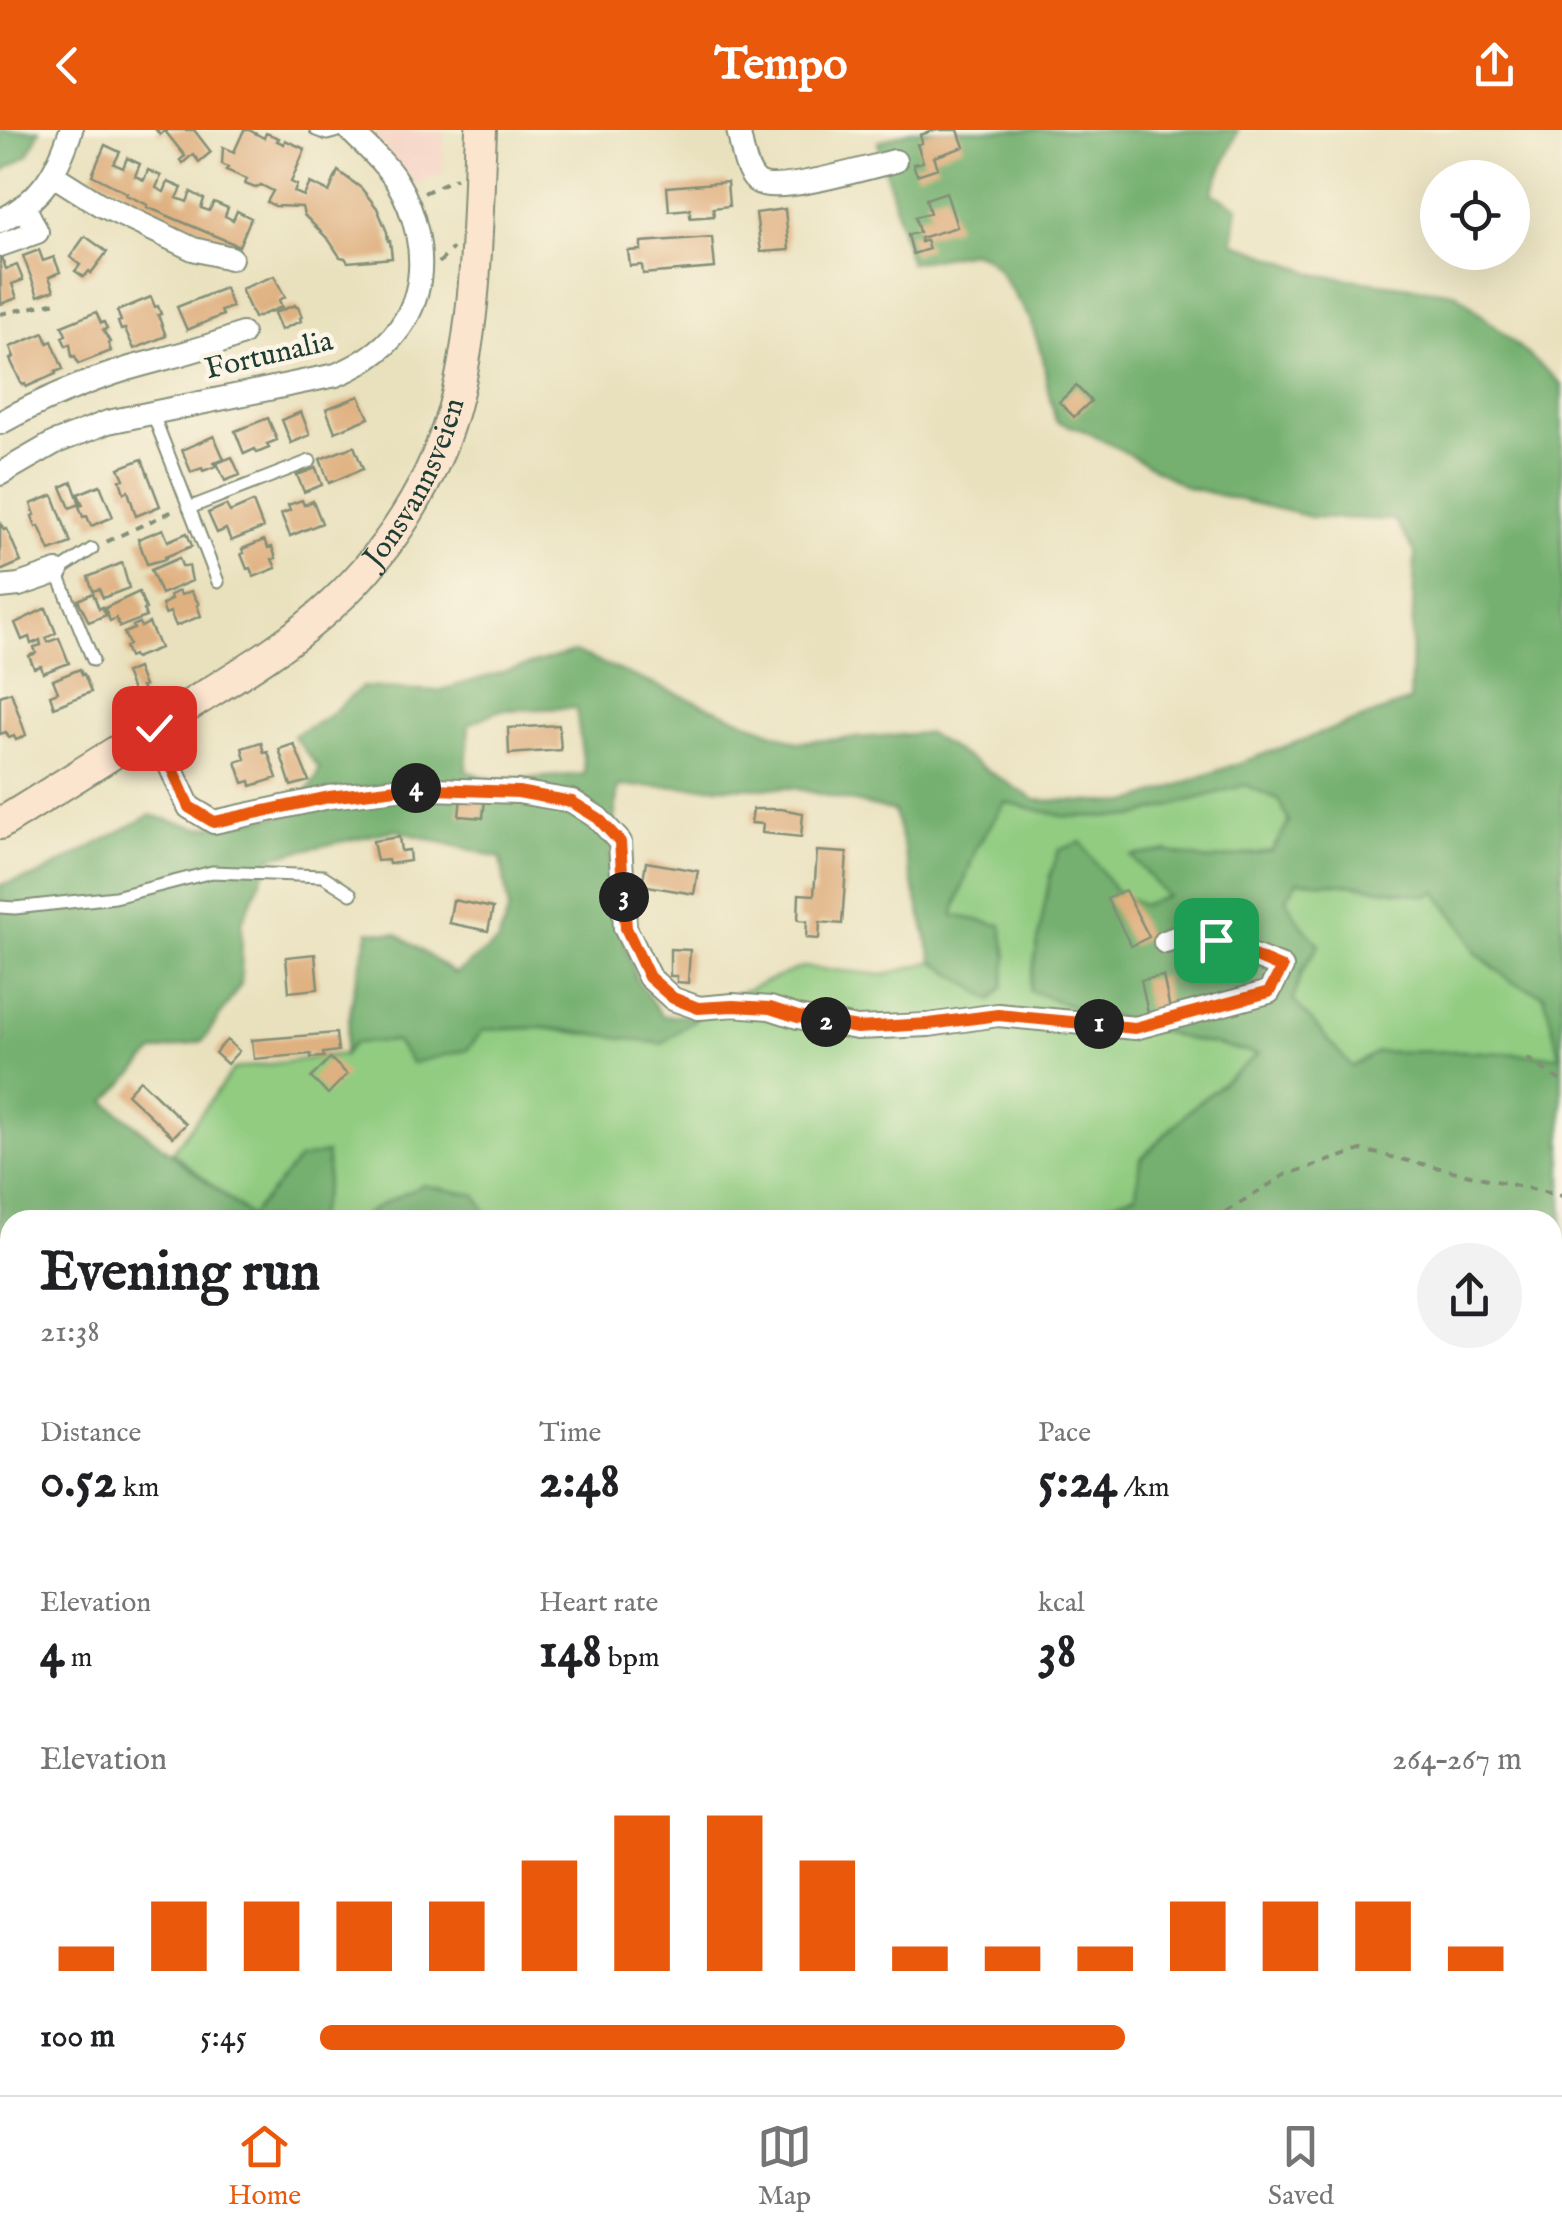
<!DOCTYPE html>
<html lang="en">
<head>
<meta charset="utf-8">
<style>
  body { margin:0; font-family:"IM FELL English",serif; background:#f2f2f2; color:#202124; height:100vh; display:flex; flex-direction:column; font-size:38px; white-space:nowrap }
  * { box-sizing:border-box; margin:0 }
  p { font-size:32px; color:#757577 }
  .icon { flex:none; width:55px; height:55px; fill:none; stroke:currentColor; stroke-width:2; stroke-linecap:round; stroke-linejoin:round }
  .map { position:relative; flex:1; overflow:hidden }
  .details { position:absolute; left:0px; top:1080px; width:1562px; height:885px; display:flex; flex-direction:column; background:#fff; border-radius:30px 30px 0 0; box-shadow:0 10px 40px #0002 }
  .details>* { flex:none }
  .fabs { position:absolute; left:1420px; top:30px; display:grid; gap:20px }
  .fabs a { display:grid; place-items:center; width:110px; height:110px; border-radius:50%; background:#fff; box-shadow:0 10px 40px #0002; font-size:50px }
  .pin { position:absolute; display:grid; place-items:center; width:85px; height:85px; color:#fff; margin:-42px; border-radius:20px; box-shadow:0 5px 15px #0006 }
  .km { position:absolute; width:50px; height:50px; margin:-25px; border-radius:50%; background:#222; color:#fff; font-size:28px; line-height:50px; text-align:center }
  .round { display:grid; place-items:center; flex:none; width:105px; height:105px; border-radius:52px; background:#f2f2f2 }
  .head { display:flex; align-items:center; justify-content:space-between; height:170px; padding:0 40px }
  h1 { font-size:55px; font-weight:800; line-height:75px }
  .stats { display:grid; grid-template-columns:repeat(3,1fr); gap:15px; height:170px; padding:10px 40px }
  .stats div { display:grid; align-content:center }
  .stats b { font-size:50px; font-weight:800 }
  .stats small { font-size:28px; font-weight:400 }
  .stats p { font-size:28px }
  .chart { height:280px; padding:20px 40px }
  .chart p { display:flex; justify-content:space-between }
  .chart svg { width:100%; height:180px; margin-top:10px; stroke:#ea580c; stroke-width:6 }
  ul { padding:0 40px; list-style:none; font-size:32px }
  li { display:grid; grid-template-columns:160px 120px 1fr; align-items:center; height:75px }
  li i { height:25px; border-radius:12px; background:#ea580c }
  header { display:flex; justify-content:space-between; align-items:center; height:130px; padding:0 40px; background:#ea580c; color:#fff; font-size:45px; font-weight:800 }
  .menu { display:flex; justify-content:space-around; align-items:center; height:140px; border-top:2px solid #e0e0e0; background:#fff; font-size:28px; color:#757577 }
  .menu a { display:grid; justify-items:center; gap:5px }
  .menu .selected { color:#ea580c }
  .map>svg:first-child { display:block }
  .built { fill:#f5d2c3 }
  .green { fill:#91cc81; stroke:#58845a; stroke-width:2.5 }
  .forest { fill:#74b06f; stroke:#4a7652; stroke-width:2.5; fill-rule:evenodd }
  .lines { fill:none; stroke-linecap:round; stroke-linejoin:round }
  .stream { stroke:#4bb4ca; stroke-width:5 }
  .building { fill:#dfb080 }
  .service-casing { stroke:#848f78; stroke-width:15 }
  .minor-casing { stroke:#848f78; stroke-width:26 }
  .secondary-casing { stroke:#848f78; stroke-width:34 }
  .path { stroke:#848f78; stroke-width:4; stroke-dasharray:8 8; stroke-linecap:butt }
  .service { stroke:#fff; stroke-width:11 }
  .minor { stroke:#fff; stroke-width:22 }
  .secondary { stroke:#fce5cf; stroke-width:30 }
  .route-casing { stroke:#fff; stroke-width:20 }
  .route { stroke:#ea580c; stroke-width:12 }
  .labels { text-anchor:middle; dominant-baseline:central; stroke-width:9; stroke-linejoin:round; paint-order:stroke }
  .street-label { font-size:30px; fill:#1f3d34; stroke:#fcf5e5 }
</style>
</head>
<body>
<header><svg class="icon" aria-label="back" viewBox="0 0 24 24"><path d="M15 5l-7 7 7 7"/></svg>Tempo<svg class="icon" aria-label="share" viewBox="0 0 24 24"><path d="M12 15V3M7 8l5-5 5 5M5 13v7h14v-7"/></svg></header>
<div class="map">
<svg width="1562" height="1965" viewBox="0 0 1562 1965">
  <rect width="100%" height="100%" fill="#fcf5e5"/>
  <filter id="ink" filterUnits="userSpaceOnUse"><feTurbulence type="fractalNoise" baseFrequency=".01" numOctaves="2"/><feDisplacementMap in="SourceGraphic" scale="20" xChannelSelector="R" yChannelSelector="G"/><feConvolveMatrix kernelMatrix="1 2 1 2 8 2 1 2 1" color-interpolation-filters="sRGB"/></filter>
  <filter id="wash" filterUnits="userSpaceOnUse"><feTurbulence type="fractalNoise" baseFrequency=".0048" numOctaves="4" result="noise"/><feDisplacementMap in="SourceGraphic" scale="40" xChannelSelector="R" yChannelSelector="G"/><feGaussianBlur stdDeviation="2.25" result="paint"/><feColorMatrix in="noise" values="0 0 0 0 0 0 0 0 0 0 0 0 0 0 0 0 0 1.4 0 .05"/><feComposite in="paint" operator="in"/></filter>
  <g filter="url(#wash)">
    <rect width="100%" height="100%" fill="#e9e1bd"/>
    <!-- built -->
    <path class="built" d="M 371,0 L 444,0 L 443,44 L 415,55 Z"/>
    <!-- green -->
    <path class="green" d="M 1245,655 L 1278,669 L 1289,692 L 1272,721 L 1208,730 L 1165,721 L 1132,727 L 1167,767 L 1142,776 L 1115,761 L 1050,746 L 1029,860 L 1183,908 L 1259,924 L 1192,978 L 1140,1029 L 1136,1064 L 1096,1078 L 1094,1090 L 479,1090 L 487,1083 L 423,1055 L 382,1074 L 357,1090 L 315,1090 C 325,1068 330,1047 326,1023 L 299,1030 L 250,1086 L 172,1022 L 234,939 L 343,924 L 354,913 L 395,911 L 412,932 L 467,920 L 483,900 L 543,898 L 584,904 L 685,897 L 699,886 L 741,862 L 802,837 L 885,845 L 933,831 L 992,870 L 1001,796 L 953,785 L 976,718 L 1005,672 L 1063,686 L 1132,687 Z
      M 1298,750 L 1436,762 L 1464,799 L 1476,823 L 1510,850 L 1544,865 L 1561,927 L 1464,921 L 1377,922 L 1352,937 L 1293,870 L 1303,840 L 1319,815 L 1295,786 L 1286,769 Z
      M 978,1955 L 1354,1955 L 1403,1965 L 982,1965 Z"/>
    <!-- forest -->
    <path class="forest" d="M 0,0 L 40,0 L 28,25 L 0,43 Z
      M 913,0 L 1238,0 L 1212,63 L 1238,77 L 1233,112 L 1319,145 L 1456,163 L 1562,254 L 1562,1965 L 1403,1965 L 1354,1955 L 1552,1955 L 1552,1090 L 1094,1090 L 1096,1078 L 1136,1064 L 1140,1030 L 1192,978 L 1258,924 L 1183,908 L 1123,889 L 1075,878 L 1029,860 L 1050,746 L 1059,720 L 1081,712 L 1115,761 L 1142,775 L 1167,766 L 1131,726 L 1165,721 L 1208,730 L 1272,721 L 1289,692 L 1278,669 L 1245,655 L 1132,687 L 1063,686 L 1005,672 L 976,718 L 953,785 L 1001,795 L 1007,826 L 1003,857 L 992,870 L 933,831 L 894,681 L 794,658 L 618,656 L 611,715 L 613,771 L 636,849 L 662,886 L 698,886 L 662,914 C 623,908 585,902 546,898 C 525,897 504,899 483,900 L 467,920 L 412,933 L 395,911 L 354,913 L 344,924 L 354,858 L 369,801 L 397,804 L 455,844 L 498,812 L 509,780 L 501,728 L 395,700 L 271,727 L 242,792 L 241,854 L 203,911 L 154,922 L 106,972 L 250,1086 L 299,1029 L 326,1023 C 330,1047 325,1068 315,1090 L 10,1090 L 10,1955 L 978,1955 L 982,1965 L 0,1965 L 0,913 L 4,911 L 0,881 L 0,755 L 37,746 L 150,685 L 200,698 L 289,684 L 316,649 L 319,638 L 293,606 L 326,588 L 362,557 L 437,561 L 574,522 L 796,612 L 927,603 L 1035,670 L 1129,673 L 1410,571 L 1415,422 L 1394,390 L 1311,387 L 1186,357 L 1121,320 L 1082,300 L 1056,291 L 1048,260 L 1043,227 L 1030,189 L 997,138 L 986,127 L 971,122 L 910,133 L 878,12 ZM 576,578 L 585,644 L 496,651 L 466,641 L 469,594 L 500,580 ZM 1298,751 L 1348,754 L 1427,766 L 1436,762 L 1464,799 L 1476,823 L 1510,851 L 1544,865 L 1560,926 L 1464,921 L 1377,922 L 1352,937 L 1293,870 L 1302,840 L 1319,815 L 1295,786 L 1286,769 Z
      M 423,1055 L 476,1065 L 487,1084 L 479,1090 L 357,1090 L 382,1074 Z"/>
    <g class="lines">
      <!-- stream -->
      <path class="stream" d="M 0,1598 L 10,1601"/>
    </g>
    <g id="blocks">
      <!-- building -->
      <path class="building" d="M 156,0 L 194,0 L 211,22 L 199,32 L 193,24 L 183,33 L 180,30 L 185,26 L 165,1 L 160,5 Z
        M 244,0 L 249,0 L 264,8 L 266,3 L 279,8 L 277,11 L 284,14 L 285,10 L 305,19 L 291,52 L 297,55 L 294,62 L 304,66 L 310,53 L 329,62 L 338,41 L 361,58 L 377,78 L 387,102 L 388,111 L 390,111 L 392,128 L 348,132 L 345,128 L 340,127 L 329,110 L 304,85 L 302,77 L 275,76 L 267,72 L 273,61 L 261,55 L 255,58 L 245,54 L 247,49 L 226,40 L 228,37 L 222,34 L 223,17 L 234,22 Z
        M 935,0 L 958,0 L 964,17 L 934,27 L 938,38 L 917,45 L 913,34 L 923,32 L 917,14 L 922,13 L 920,5 Z
        M 105,15 L 120,22 L 114,34 L 123,38 L 127,28 L 140,34 L 135,46 L 144,50 L 148,40 L 161,46 L 156,58 L 164,62 L 168,52 L 182,58 L 177,68 L 187,72 L 191,62 L 204,69 L 201,78 L 209,81 L 214,72 L 228,78 L 225,86 L 233,90 L 237,81 L 251,88 L 239,116 L 147,77 L 148,75 L 126,65 L 127,63 L 92,45 Z
        M 727,52 L 729,76 L 713,78 L 714,86 L 690,88 L 690,79 L 669,81 L 667,57 Z
        M 946,62 L 957,97 L 920,108 L 921,112 L 926,110 L 929,119 L 913,124 L 908,105 L 919,102 L 915,87 L 930,83 L 926,69 Z
        M 785,79 L 789,120 L 761,122 L 756,83 Z
        M 85,106 L 107,122 L 91,143 L 89,141 L 84,147 L 75,141 L 80,135 L 70,127 Z
        M 712,107 L 715,138 L 643,144 L 642,135 L 630,136 L 628,121 L 641,120 L 641,112 Z
        M 39,120 L 43,131 L 54,127 L 60,142 L 49,147 L 54,160 L 38,166 L 23,126 Z
        M 0,123 L 6,139 L 17,135 L 23,150 L 12,154 L 17,168 L 1,174 Z
        M 274,146 L 285,167 L 279,170 L 282,177 L 254,188 L 241,159 Z
        M 225,158 L 232,177 L 221,181 L 223,185 L 187,200 L 177,177 Z
        M 151,167 L 155,177 L 158,176 L 161,184 L 158,185 L 166,206 L 134,219 L 125,199 L 121,200 L 118,192 L 121,191 L 117,181 Z
        M 295,175 L 296,177 L 298,177 L 302,187 L 300,188 L 301,191 L 281,200 L 274,183 Z
        M 96,182 L 101,193 L 104,192 L 107,199 L 103,200 L 110,212 L 108,213 L 111,221 L 78,234 L 75,226 L 72,227 L 70,214 L 66,216 L 62,207 L 66,205 L 62,196 Z
        M 44,203 L 48,213 L 52,211 L 63,239 L 55,242 L 56,244 L 26,257 L 25,254 L 22,255 L 10,229 L 14,227 L 10,217 Z
        M 1076,256 L 1091,271 L 1074,287 L 1059,272 Z
        M 359,266 L 369,288 L 335,302 L 326,279 Z
        M 301,282 L 310,305 L 291,313 L 282,290 Z
        M 268,288 L 277,310 L 267,314 L 269,318 L 257,323 L 255,319 L 244,324 L 235,301 Z
        M 214,306 L 224,329 L 214,333 L 216,336 L 203,341 L 202,338 L 191,342 L 182,320 Z
        M 354,316 L 363,339 L 329,353 L 320,329 Z
        M 232,327 L 240,345 L 225,351 L 217,333 Z
        M 142,329 L 160,376 L 136,386 L 128,361 L 124,363 L 120,350 L 124,349 L 119,338 Z
        M 316,338 L 322,355 L 304,362 L 297,345 Z
        M 72,352 L 80,374 L 70,378 L 61,357 Z
        M 100,355 L 113,387 L 91,396 L 87,386 L 83,387 L 79,376 L 83,375 L 78,364 Z
        M 53,365 L 71,413 L 50,421 L 39,396 L 36,397 L 32,386 L 35,385 L 31,374 Z
        M 302,370 L 304,375 L 313,371 L 322,393 L 290,406 L 281,384 L 290,380 L 288,375 Z
        M 253,372 L 263,398 L 231,411 L 226,399 L 217,403 L 208,383 L 226,375 L 230,382 Z
        M 0,392 L 4,400 L 7,399 L 21,432 L 0,441 Z
        M 163,399 L 168,411 L 187,403 L 192,416 L 165,427 L 166,429 L 147,434 L 138,409 Z
        M 264,410 L 268,418 L 272,417 L 276,428 L 272,429 L 276,438 L 254,447 L 250,438 L 247,439 L 241,424 L 244,423 L 242,419 Z
        M 179,428 L 182,436 L 189,436 L 192,451 L 161,464 L 151,440 Z
        M 122,433 L 129,458 L 103,468 L 99,459 L 93,461 L 88,447 Z
        M 179,461 L 181,465 L 191,461 L 199,474 L 197,475 L 201,486 L 176,496 L 170,482 L 165,484 L 162,475 L 171,469 L 170,465 Z
        M 139,462 L 146,479 L 144,480 L 146,487 L 120,497 L 116,488 L 110,491 L 105,478 Z
        M 93,463 L 99,479 L 102,477 L 106,485 L 89,492 L 78,470 Z
        M 46,478 L 56,503 L 46,508 L 48,512 L 59,508 L 69,533 L 43,543 L 41,536 L 34,538 L 29,526 L 36,523 L 34,517 L 41,515 L 40,510 L 31,514 L 29,507 L 22,510 L 15,493 Z
        M 139,493 L 141,497 L 149,493 L 160,518 L 135,528 L 133,525 L 129,527 L 125,517 L 129,515 L 124,503 L 134,499 L 133,496 Z
        M 137,538 L 144,556 L 141,557 L 144,563 L 134,566 L 125,543 Z
        M 80,539 L 82,545 L 84,544 L 91,562 L 54,577 L 50,565 L 58,562 L 53,550 Z
        M 11,562 L 26,605 L 16,610 L 14,606 L 9,608 L 6,602 L 0,604 L 0,566 Z
        M 559,595 L 561,620 L 509,624 L 508,598 Z
        M 261,612 L 264,623 L 268,622 L 277,648 L 251,656 L 250,651 L 243,653 L 236,632 L 245,629 L 242,618 Z
        M 294,614 L 309,651 L 291,656 L 279,619 Z
        M 461,667 L 485,669 L 483,688 L 459,686 Z
        M 753,679 L 781,679 L 803,683 L 801,707 L 762,703 L 763,694 L 751,693 Z
        M 399,707 L 401,721 L 409,720 L 410,731 L 389,734 L 388,730 L 377,731 L 373,711 Z
        M 817,721 L 847,723 L 842,794 L 820,792 L 819,809 L 806,808 L 807,791 L 798,790 L 799,764 L 814,765 Z
        M 646,732 L 698,741 L 694,764 L 642,755 Z
        M 1125,760 L 1149,807 L 1131,816 L 1107,769 Z
        M 453,770 L 493,778 L 488,801 L 449,793 Z
        M 670,819 L 690,820 L 688,853 L 677,852 L 677,846 L 670,846 Z
        M 315,824 L 318,859 L 289,862 L 286,827 Z
        M 1163,846 L 1170,879 L 1148,883 L 1141,850 Z
        M 336,903 L 338,921 L 323,923 L 324,927 L 311,928 L 311,924 L 254,929 L 252,910 Z
        M 227,910 L 239,921 L 227,934 L 215,923 Z
        M 330,928 L 347,944 L 328,964 L 311,948 Z
        M 140,950 L 186,994 L 173,1007 L 127,964 Z"/>
    </g>
  </g>
  <g filter="url(#ink)">
    <use href="#blocks" fill-opacity="0" stroke="#848f78" stroke-width="2.5"/>
    <g class="lines">
      <!-- service casing -->
      <g class="service-casing">
        <path id="service" d="M 316,0 L 327,4 L 342,0
          M 152,282 L 218,452
          M 189,378 L 310,331
          M 92,419 L 57,442 L 93,530
          M 0,777 L 15,778 L 115,767 L 212,742 L 323,746 L 351,764
          M 0,1703 L 10,1705"/>
      </g>
      <!-- minor casing -->
      <g class="minor-casing">
        <path id="minor" d="M 738,0 C 742,15 744,40 756,51 C 773,66 870,37 895,31
          M 53,45 L 99,74 L 193,119 L 231,128
          M 0,91 C 41,70 57,43 71,0
          M 0,115 L 37,102 L 24,76
          M 0,293 C 41,270 85,252 130,238 C 168,227 206,219 242,204
          M 0,344 L 54,313 L 108,292 L 336,245 C 398,220 431,171 417,103 C 413,85 407,68 397,52 C 385,32 366,17 350,0
          M 0,457 L 19,455 L 57,442
          M 153,599 L 189,677 L 214,692 L 329,667 L 405,658 L 518,662 L 572,671 L 598,688 L 620,712 L 625,798 L 649,847 L 673,869 L 699,878 L 733,875 L 770,878 L 798,887 L 857,898 L 929,895 L 998,885 L 1135,898 L 1269,862 L 1282,837 L 1191,802 L 1165,812"/>
      </g>
      <!-- secondary casing -->
      <g class="secondary-casing">
        <g id="secondary">
          <path id="s1" d="M 0,694 C 64,654 129,614 193,573 C 236,546 280,520 318,487 C 386,429 436,352 457,265 C 478,179 477,88 481,0"/>
        </g>
      </g>
      <!-- path -->
      <path class="path" d="M 424,63 L 456,48
        M 439,133 L 453,118
        M 0,184 L 62,171
        M 106,412 L 175,380
        M 1527,928 L 1562,952
        M 1212,1090 L 1285,1045 L 1361,1020 L 1562,1066
        M 0,1328 L 10,1329
        M 1552,1391 L 1562,1396
        M 1552,1446 L 1562,1453
        M 0,1506 L 10,1514
        M 1552,1554 L 1562,1562
        M 0,1649 L 10,1645
        M 1552,1787 L 1562,1796
        M 1552,1830 L 1562,1828
        M 0,1836 L 10,1836
        M 107,1955 L 110,1965
        M 543,1965 L 548,1955"/>
      <!-- service -->
      <use href="#service" class="service"/>
      <!-- minor -->
      <use href="#minor" class="minor"/>
      <!-- secondary -->
      <use href="#secondary" class="secondary"/>
    </g>
  </g>
  <g class="lines" filter="url(#ink)">
    <!-- route casing -->
    <g class="route-casing">
      <path id="route" d="M 154,598 L 189,677 L 214,692 L 329,667 L 405,658 L 518,662 L 572,672 L 598,688 L 620,712 L 626,798 L 649,847 L 673,868 L 698,878 L 733,876 L 770,878 L 798,887 L 857,898 L 929,894 L 998,885 L 1135,898 L 1269,862 L 1282,838 L 1216,810"/>
    </g>
    <!-- route -->
    <use href="#route" class="route"/>
  </g>
  <g class="labels">
    <!-- street labels -->
    <g class="street-label">
      <text transform="translate(269 226) rotate(-13)">Fortunalia</text>
      <text stroke="none"><textPath href="#s1" startOffset="548">Jonsvannsveien</textPath></text>
    </g>
  </g>
</svg>
<div class="fabs">
<a><svg class="icon" aria-label="locate" viewBox="0 0 24 24"><circle cx="12" cy="12" r="6"/><path d="M12 2v4M12 18v4M2 12h4M18 12h4"/></svg></a>
</div>
<div class="pin" style="left:1216px;top:810px;background:#1e9e55"><svg class="icon" aria-label="arrive" viewBox="0 0 24 24"><path d="M6 21V4h12l-3 4 3 4H6"/></svg></div>
<div class="pin" style="left:154px;top:598px;background:#d93025"><svg class="icon" aria-label="check" viewBox="0 0 24 24"><path d="M5 12l5 5 9-10"/></svg></div>
<b class="km" style="left:1099px;top:894px">1</b>
<b class="km" style="left:826px;top:892px">2</b>
<b class="km" style="left:624px;top:767px">3</b>
<b class="km" style="left:416px;top:658px">4</b>
<section class="details">
<div class="head"><div><h1>Evening run</h1><p>21:38</p></div><a class="round"><svg class="icon" aria-label="share" viewBox="0 0 24 24"><path d="M12 15V3M7 8l5-5 5 5M5 13v7h14v-7"/></svg></a></div>
<div class="stats">
<div><p>Distance</p><b>0.52<small> km</small></b></div>
<div><p>Time</p><b>2:48</b></div>
<div><p>Pace</p><b>5:24<small> /km</small></b></div>
</div>
<div class="stats">
<div><p>Elevation</p><b>4<small> m</small></b></div>
<div><p>Heart rate</p><b>148<small> bpm</small></b></div>
<div><p>kcal</p><b>38</b></div>
</div>
<div class="chart"><p><span>Elevation</span>264–267 m</p>
<svg viewBox="0 0 160 44" preserveAspectRatio="none"><path d="M5 44V38M15 44V27M25 44V27M35 44V27M45 44V27M55 44V17M65 44V6M75 44V6M85 44V17M95 44V38M105 44V38M115 44V38M125 44V27M135 44V27M145 44V27M155 44V38"/></svg>
</div>
<ul>
<li><b>100 m</b>5:45<i style="width:67%"></i></li>
</ul>
</section>
</div>
<nav class="menu">
<a class="selected"><svg class="icon" aria-label="home" viewBox="0 0 24 24"><path d="M3 11l9-7 9 7M6 9v11h12V9"/></svg>Home</a>
<a><svg class="icon" aria-label="map" viewBox="0 0 24 24"><path d="M3 6l6-2 6 2 6-2v14l-6 2-6-2-6 2zM9 4v14M15 6v14"/></svg>Map</a>
<a><svg class="icon" aria-label="saved" viewBox="0 0 24 24"><path d="M7 4h10v16l-5-4-5 4z"/></svg>Saved</a>
</nav>
</body>
</html>
